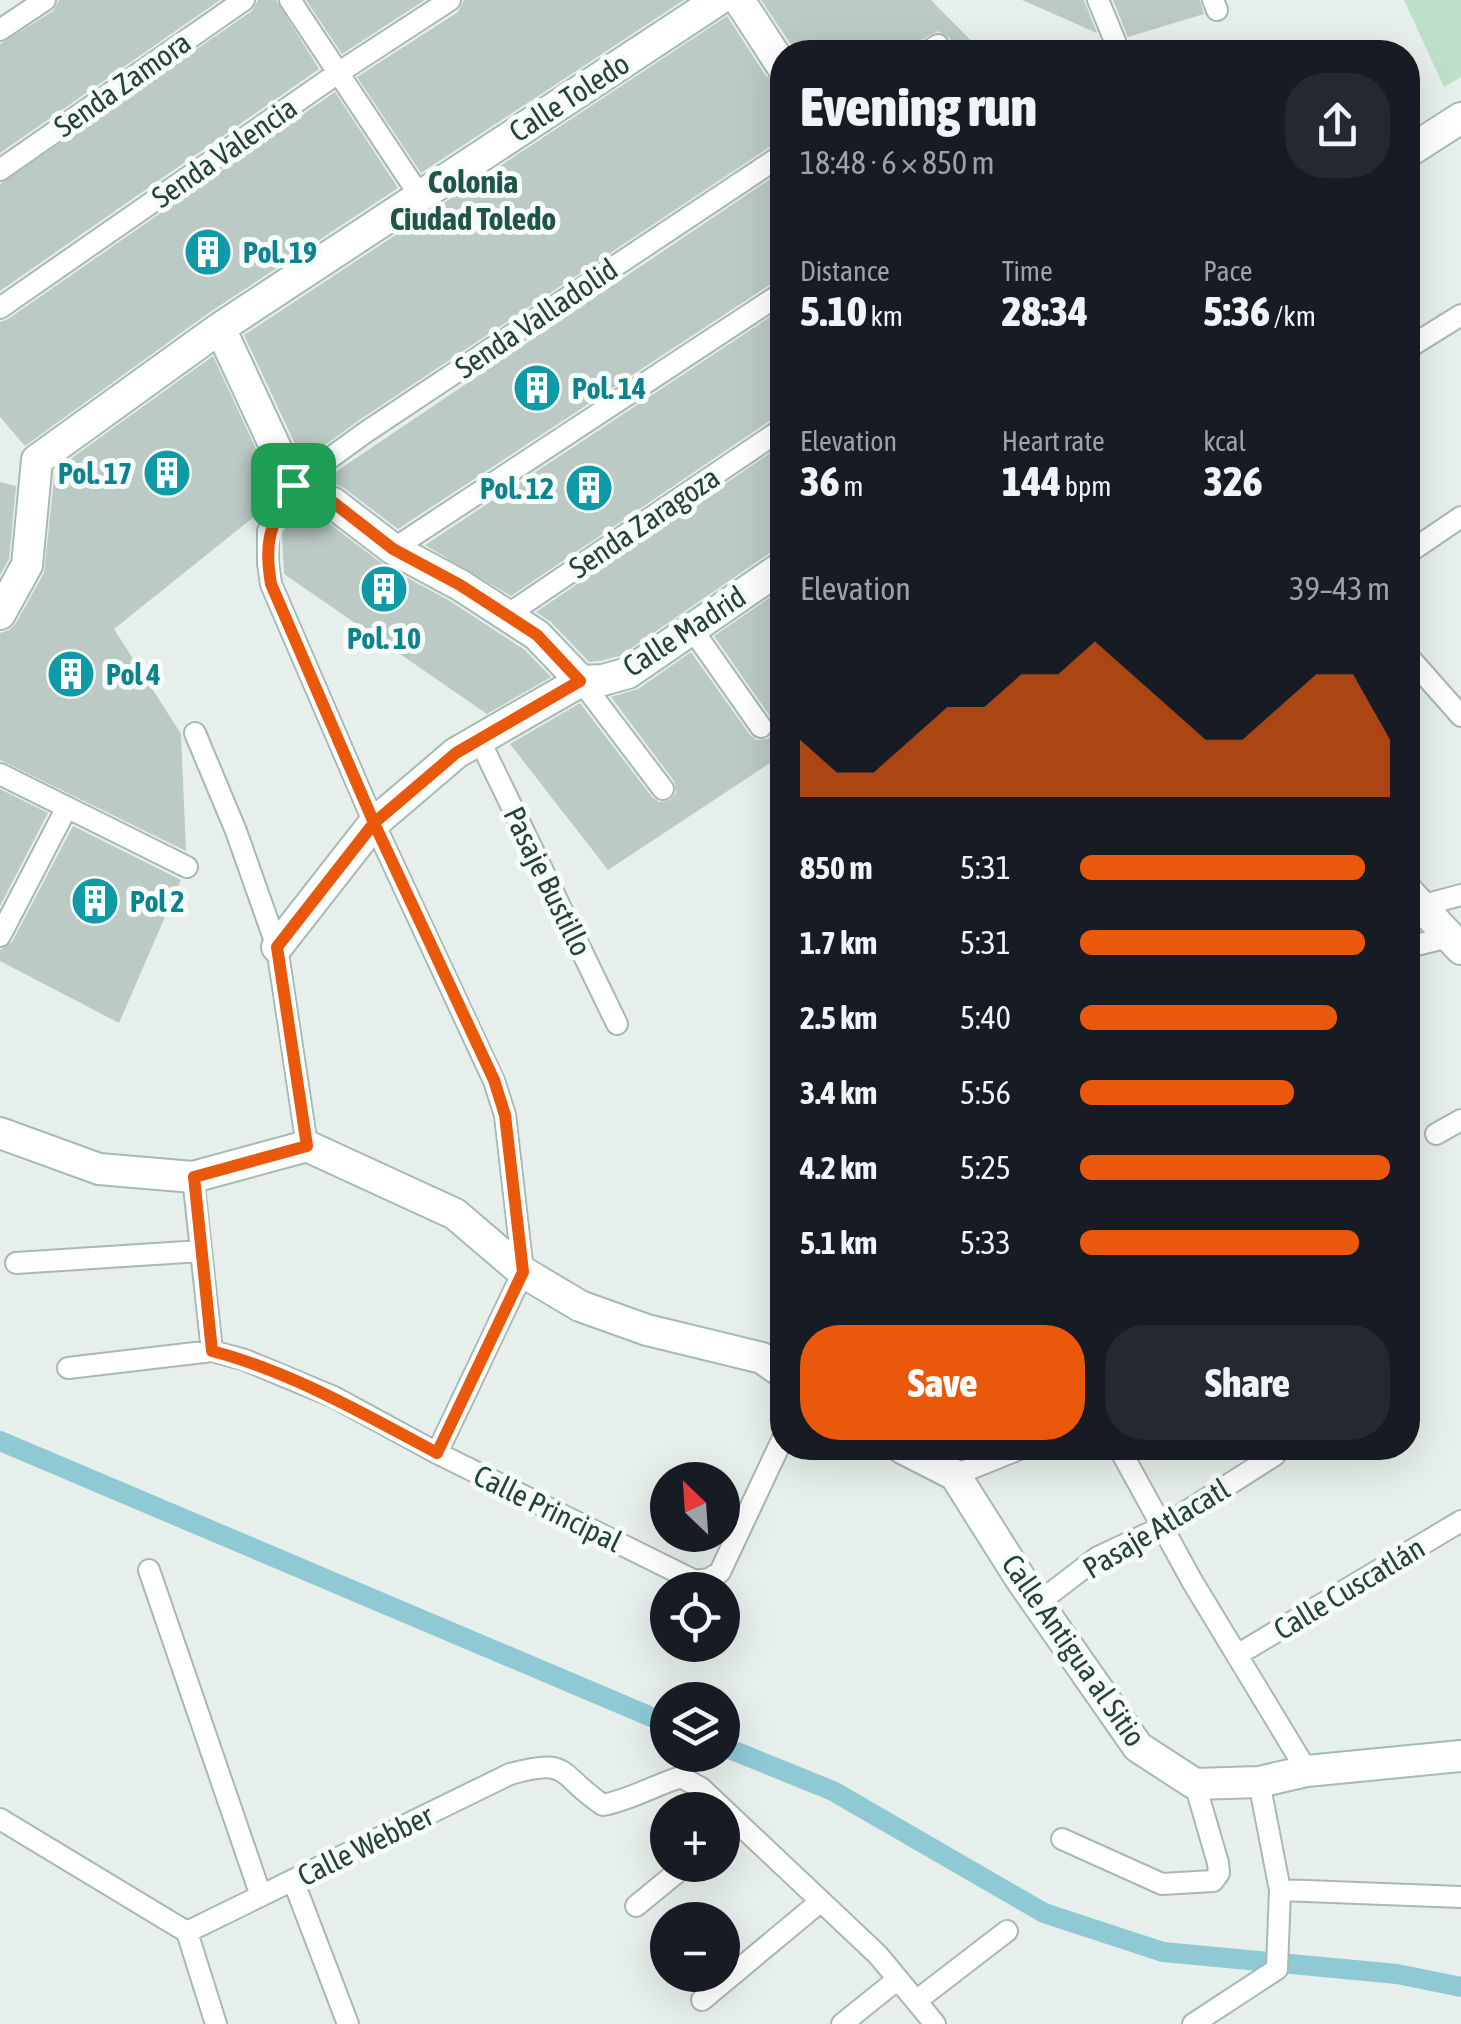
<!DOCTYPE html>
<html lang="en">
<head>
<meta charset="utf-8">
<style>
  body { margin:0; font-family:"Asap Condensed",sans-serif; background:#242831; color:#f1f3f6; height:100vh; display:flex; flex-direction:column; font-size:38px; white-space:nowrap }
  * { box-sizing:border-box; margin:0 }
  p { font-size:32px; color:#9ea1a6 }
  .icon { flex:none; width:55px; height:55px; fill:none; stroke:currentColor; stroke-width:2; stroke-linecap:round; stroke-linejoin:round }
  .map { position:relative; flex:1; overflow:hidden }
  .details { position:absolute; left:770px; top:40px; width:650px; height:1420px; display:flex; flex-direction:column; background:#171b24; border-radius:40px; box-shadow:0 10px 40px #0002 }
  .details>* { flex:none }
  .needle { width:65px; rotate:335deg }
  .fabs { position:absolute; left:650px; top:1462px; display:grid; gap:20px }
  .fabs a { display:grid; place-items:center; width:90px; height:90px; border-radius:50%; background:#171b24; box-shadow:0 10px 40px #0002; font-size:50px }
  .pin { position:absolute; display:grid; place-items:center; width:85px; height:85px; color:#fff; margin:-42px; border-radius:20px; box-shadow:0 5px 15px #0006 }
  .round { display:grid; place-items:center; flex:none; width:105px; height:105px; border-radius:40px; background:#242831 }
  .head { display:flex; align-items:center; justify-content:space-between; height:170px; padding:0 30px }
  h1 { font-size:55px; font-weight:800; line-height:75px }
  .figures { display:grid; grid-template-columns:repeat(3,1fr); gap:15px; height:170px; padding:10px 30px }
  .figures div { display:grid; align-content:center }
  .figures b { font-size:42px; font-weight:800 }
  .figures small { font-size:28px; font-weight:400 }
  .figures p { font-size:28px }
  .chart { height:280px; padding:20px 30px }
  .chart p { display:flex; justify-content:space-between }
  .chart svg { width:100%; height:180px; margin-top:10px; fill:#ea580c; opacity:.7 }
  .cta { display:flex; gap:20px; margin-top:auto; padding:20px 30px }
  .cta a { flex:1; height:115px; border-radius:40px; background:#ea580c; color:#fff; font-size:40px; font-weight:800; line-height:115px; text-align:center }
  .cta a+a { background:#242831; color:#f1f3f6 }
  ul { padding:0 30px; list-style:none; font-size:32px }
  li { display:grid; grid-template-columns:160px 120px 1fr; align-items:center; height:75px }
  li i { height:25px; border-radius:12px; background:#ea580c }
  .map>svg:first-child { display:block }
  .green { fill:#bfe0c8 }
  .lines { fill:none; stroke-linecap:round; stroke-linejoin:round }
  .canal { stroke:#8ec9d4; stroke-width:20 }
  .building { fill:#bbcac4 }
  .street-casing { stroke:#a8b8b2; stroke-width:24 }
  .secondary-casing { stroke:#a4bbb3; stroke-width:34 }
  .street { stroke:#fff; stroke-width:20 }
  .secondary { stroke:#fff; stroke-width:30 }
  .route-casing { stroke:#fff; stroke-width:20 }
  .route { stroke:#ea580c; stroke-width:12 }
  .labels { text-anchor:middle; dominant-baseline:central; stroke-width:10; stroke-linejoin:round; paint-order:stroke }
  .street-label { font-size:30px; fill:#24423a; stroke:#f7fbf9 }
  .culture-label { font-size:30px; font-weight:bold; fill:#0d838f; stroke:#f7fbf9; text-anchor:start }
  .neighbourhood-label { font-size:32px; font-weight:bold; fill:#1f5548; stroke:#f7fbf9 }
</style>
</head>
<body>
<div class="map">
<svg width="1461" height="2024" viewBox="0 0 1461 2024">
  <rect width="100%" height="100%" fill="#e6efeb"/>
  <!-- green -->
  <path class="green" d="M 1404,0 L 1461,0 L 1461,77 L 1444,87 Z"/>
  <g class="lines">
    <!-- canal -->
    <path class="canal" d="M 0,1441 L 668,1724
      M 722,1746 L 833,1791 L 1044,1913 L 1163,1952 L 1397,1974 L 1461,1987"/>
  </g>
  <!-- building -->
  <path class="building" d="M 59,0 L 220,0 L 0,153 L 0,44 L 53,11 Z
    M 258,0 L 276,0 L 319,69 L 0,291 L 0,184 L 252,11 Z
    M 306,0 L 425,0 L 342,54 Z
    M 464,0 L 684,0 L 421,173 L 357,77 L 458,12 Z
    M 761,0 L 931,0 L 982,52 L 949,52 L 950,38 L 938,31 L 919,41 L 913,52 L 796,52 Z
    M 1022,0 L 1084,0 L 1097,33 Z
    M 1113,0 L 1200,0 L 1204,14 L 1128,37 Z
    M 727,16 L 766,76 L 782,85 L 782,141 L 774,144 L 358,421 L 303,461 L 244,335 Z
    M 335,92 L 398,188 L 210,312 L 25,446 L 0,417 L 0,322 L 8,319 Z
    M 782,171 L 782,279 L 774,282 L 398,529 L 344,488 L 325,479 Z
    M 782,309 L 782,415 L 774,418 L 511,596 L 425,545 Z
    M 213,356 L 275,490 L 265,508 L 114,629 L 181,734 L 186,851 L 0,760 L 0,633 L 9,630 L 16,623 L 44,573 L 55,470 Z
    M 782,445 L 782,549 L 771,552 L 620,656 L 600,661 L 589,662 L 551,622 L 536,612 Z
    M 0,482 L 16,486 L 9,559 L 0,575 Z
    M 297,507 L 323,519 L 384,565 L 450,601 L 525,650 L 551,677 L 487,714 L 284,574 L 282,534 Z
    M 782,589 L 782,755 L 608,870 L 510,744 L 580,703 L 652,797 L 659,802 L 670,800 L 676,793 L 674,781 L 611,697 L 638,689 L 691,652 L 750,735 L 756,740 L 768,739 L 774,732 L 772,719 L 714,636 Z
    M 0,789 L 48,813 L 0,906 Z
    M 73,826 L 181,880 L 119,1023 L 0,961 L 0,950 L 12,942 Z"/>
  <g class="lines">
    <!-- street casing -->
    <g class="street-casing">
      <path id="street" d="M 290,0 L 420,196
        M 1098,0 L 1115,41
        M 1213,0 L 1217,10
        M 0,30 L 45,0
        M 927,52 L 938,45
        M 0,170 L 244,0
        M 0,308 L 338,73 L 450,0
        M 1408,348 L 1461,315
        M 393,549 L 782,293
        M 1408,553 L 1461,517
        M 507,615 L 782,429
        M 692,629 L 761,727
        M 1408,656 L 1461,716
        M 581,681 L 663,789
        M 195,733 L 236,831 L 277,947 L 307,1146
        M 479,739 L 617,1024
        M 0,774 L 187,867
        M 1420,906 L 1461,895
        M 0,936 L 67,807
        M 1408,947 L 1449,937
        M 1436,1134 L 1461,1120
        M 193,1177 L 212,1351
        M 16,1263 L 201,1251
        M 68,1368 L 212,1351 L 245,1360 L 334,1397 L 437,1453 L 695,1581 L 709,1579 L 720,1572 L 782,1440
        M 1119,1448 L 1192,1581 L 1307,1771
        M 437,1453 L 523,1272 L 505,1115 L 494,1081 L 374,823 L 271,584 L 268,563 L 268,531 L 293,485 L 366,432 L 782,155
        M 955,1475 L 1022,1448
        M 149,1570 L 261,1896
        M 1038,1603 L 1098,1557 L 1162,1527 L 1275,1455 L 1270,1448
        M 1237,1655 L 1461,1521
        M 1259,1782 L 1280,1890 L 1461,1897
        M 0,1819 L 187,1932 L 216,2024
        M 1062,1839 L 1162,1884 L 1213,1881 L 1219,1873 L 1218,1863 L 1195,1784
        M 293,1880 L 348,2024
        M 636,1906 L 686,1865
        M 187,1932 L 510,1774 C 571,1757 557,1774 603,1805 C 630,1800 655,1785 681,1777 L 701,1788 L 878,1955 L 935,2024
        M 702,2000 L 821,1901
        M 916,2001 L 1007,1931
        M 842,2024 L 898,1979
        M 1193,2024 L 1277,1969 L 1280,1890"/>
    </g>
    <!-- secondary casing -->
    <g class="secondary-casing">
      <path id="secondary" d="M 739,0 L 782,66
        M 1408,152 L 1461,118
        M 220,328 L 293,485 L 333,503 L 393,549 L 460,585 L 537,635 L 581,681
        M 0,614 L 27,565 L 37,460 L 220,328 L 718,0
        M 1408,892 L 1461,949
        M 277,947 L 374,823 L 456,753 L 581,681 L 603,680 L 628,673 L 782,567
        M 0,1133 L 99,1169 L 193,1177 L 307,1146 L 455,1214 L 523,1272 L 580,1306 L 647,1330 L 762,1358 L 782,1372
        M 902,1448 L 955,1475 L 1020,1578 L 1138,1747 L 1195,1784 L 1259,1782 L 1307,1771 L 1461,1756"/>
    </g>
    <!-- street -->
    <use href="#street" class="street"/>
    <!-- secondary -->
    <use href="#secondary" class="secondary"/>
  </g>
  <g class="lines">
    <!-- route casing -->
    <g class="route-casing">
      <path id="route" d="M 293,485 C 272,525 263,537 271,584 L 374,823 L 494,1080 L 505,1115 L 523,1272 L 437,1453 C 364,1414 292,1372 212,1351 L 194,1177 L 307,1146 L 277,947 L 374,823 L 456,753 L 580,681 L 537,635 L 460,585 L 393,549 L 334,503 L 293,485"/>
    </g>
    <!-- route -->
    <use href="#route" class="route"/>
  </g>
  <!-- icons -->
  <defs>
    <g id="building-disc" transform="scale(2.5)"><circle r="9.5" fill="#0f9aa8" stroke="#f7fbf9"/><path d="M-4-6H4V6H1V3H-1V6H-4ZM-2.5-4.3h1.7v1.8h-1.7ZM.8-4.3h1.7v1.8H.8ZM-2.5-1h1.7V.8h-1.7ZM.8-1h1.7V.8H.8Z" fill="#fff"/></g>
  </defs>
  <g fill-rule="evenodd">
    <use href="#building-disc" x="208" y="252"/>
    <use href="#building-disc" x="537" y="388"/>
    <use href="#building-disc" x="167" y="473"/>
    <use href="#building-disc" x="589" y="488"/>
    <use href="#building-disc" x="384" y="589"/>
    <use href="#building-disc" x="71" y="674"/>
    <use href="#building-disc" x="95" y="901"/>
  </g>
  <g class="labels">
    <!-- street labels -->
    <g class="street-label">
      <text transform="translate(122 84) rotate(-35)">Senda Zamora</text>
      <text transform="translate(569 97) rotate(-33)">Calle Toledo</text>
      <text transform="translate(224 152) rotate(-35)">Senda Valencia</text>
      <text transform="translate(536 318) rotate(-34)">Senda Valladolid</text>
      <text transform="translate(644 522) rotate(-34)">Senda Zaragoza</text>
      <text transform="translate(684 631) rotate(-33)">Calle Madrid</text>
      <text transform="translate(548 881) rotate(64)">Pasaje Bustillo</text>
      <text transform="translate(548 1508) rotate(26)">Calle Principal</text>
      <text transform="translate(1156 1528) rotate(-31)">Pasaje Atlacatl</text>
      <text transform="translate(1349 1588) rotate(-31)">Calle Cuscatlán</text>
      <text transform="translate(1074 1650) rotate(55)">Calle Antigua al Sitio</text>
      <text transform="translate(365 1845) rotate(-26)">Calle Webber</text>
    </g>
    <!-- culture labels -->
    <g class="culture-label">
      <text x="243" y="252">Pol. 19</text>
      <text x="572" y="388">Pol. 14</text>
      <text x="132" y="473" text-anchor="end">Pol. 17</text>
      <text x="554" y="488" text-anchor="end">Pol. 12</text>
      <text x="384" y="638" text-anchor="middle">Pol. 10</text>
      <text x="106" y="674">Pol 4</text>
      <text x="130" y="901">Pol 2</text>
    </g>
    <!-- neighbourhood labels -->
    <g class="neighbourhood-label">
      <text x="473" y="181">Colonia<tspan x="473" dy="37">Ciudad Toledo</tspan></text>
    </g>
  </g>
</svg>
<div class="fabs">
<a><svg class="needle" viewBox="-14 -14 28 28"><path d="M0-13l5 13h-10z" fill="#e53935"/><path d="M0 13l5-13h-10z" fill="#9ea1a6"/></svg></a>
<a><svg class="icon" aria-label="locate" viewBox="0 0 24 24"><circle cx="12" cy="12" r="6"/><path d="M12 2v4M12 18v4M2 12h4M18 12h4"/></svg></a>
<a><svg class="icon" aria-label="layers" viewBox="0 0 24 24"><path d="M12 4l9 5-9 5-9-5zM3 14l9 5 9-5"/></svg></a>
<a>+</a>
<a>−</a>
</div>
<div class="pin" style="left:293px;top:485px;background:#1e9e55"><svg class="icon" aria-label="arrive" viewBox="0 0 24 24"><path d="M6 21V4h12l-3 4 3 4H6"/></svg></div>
<section class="details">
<div class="head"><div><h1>Evening run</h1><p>18:48 · 6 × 850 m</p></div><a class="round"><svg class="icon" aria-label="share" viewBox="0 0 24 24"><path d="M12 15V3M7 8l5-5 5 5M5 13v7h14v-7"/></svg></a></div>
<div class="figures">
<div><p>Distance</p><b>5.10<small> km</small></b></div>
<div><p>Time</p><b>28:34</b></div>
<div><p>Pace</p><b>5:36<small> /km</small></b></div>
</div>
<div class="figures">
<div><p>Elevation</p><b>36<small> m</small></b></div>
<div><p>Heart rate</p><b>144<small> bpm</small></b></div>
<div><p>kcal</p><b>326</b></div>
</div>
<div class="chart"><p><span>Elevation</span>39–43 m</p>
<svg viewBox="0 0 160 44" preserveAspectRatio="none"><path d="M0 44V30L10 38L20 38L30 30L40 22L50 22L60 14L70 14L80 6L90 14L100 22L110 30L120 30L130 22L140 14L150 14L160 30V44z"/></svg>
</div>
<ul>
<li><b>850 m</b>5:31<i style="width:92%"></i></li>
<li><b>1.7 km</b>5:31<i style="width:92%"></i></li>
<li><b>2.5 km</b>5:40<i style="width:83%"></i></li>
<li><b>3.4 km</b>5:56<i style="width:69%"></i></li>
<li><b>4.2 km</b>5:25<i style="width:100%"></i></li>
<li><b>5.1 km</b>5:33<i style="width:90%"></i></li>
</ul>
<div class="cta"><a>Save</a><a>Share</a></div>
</section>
</div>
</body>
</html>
